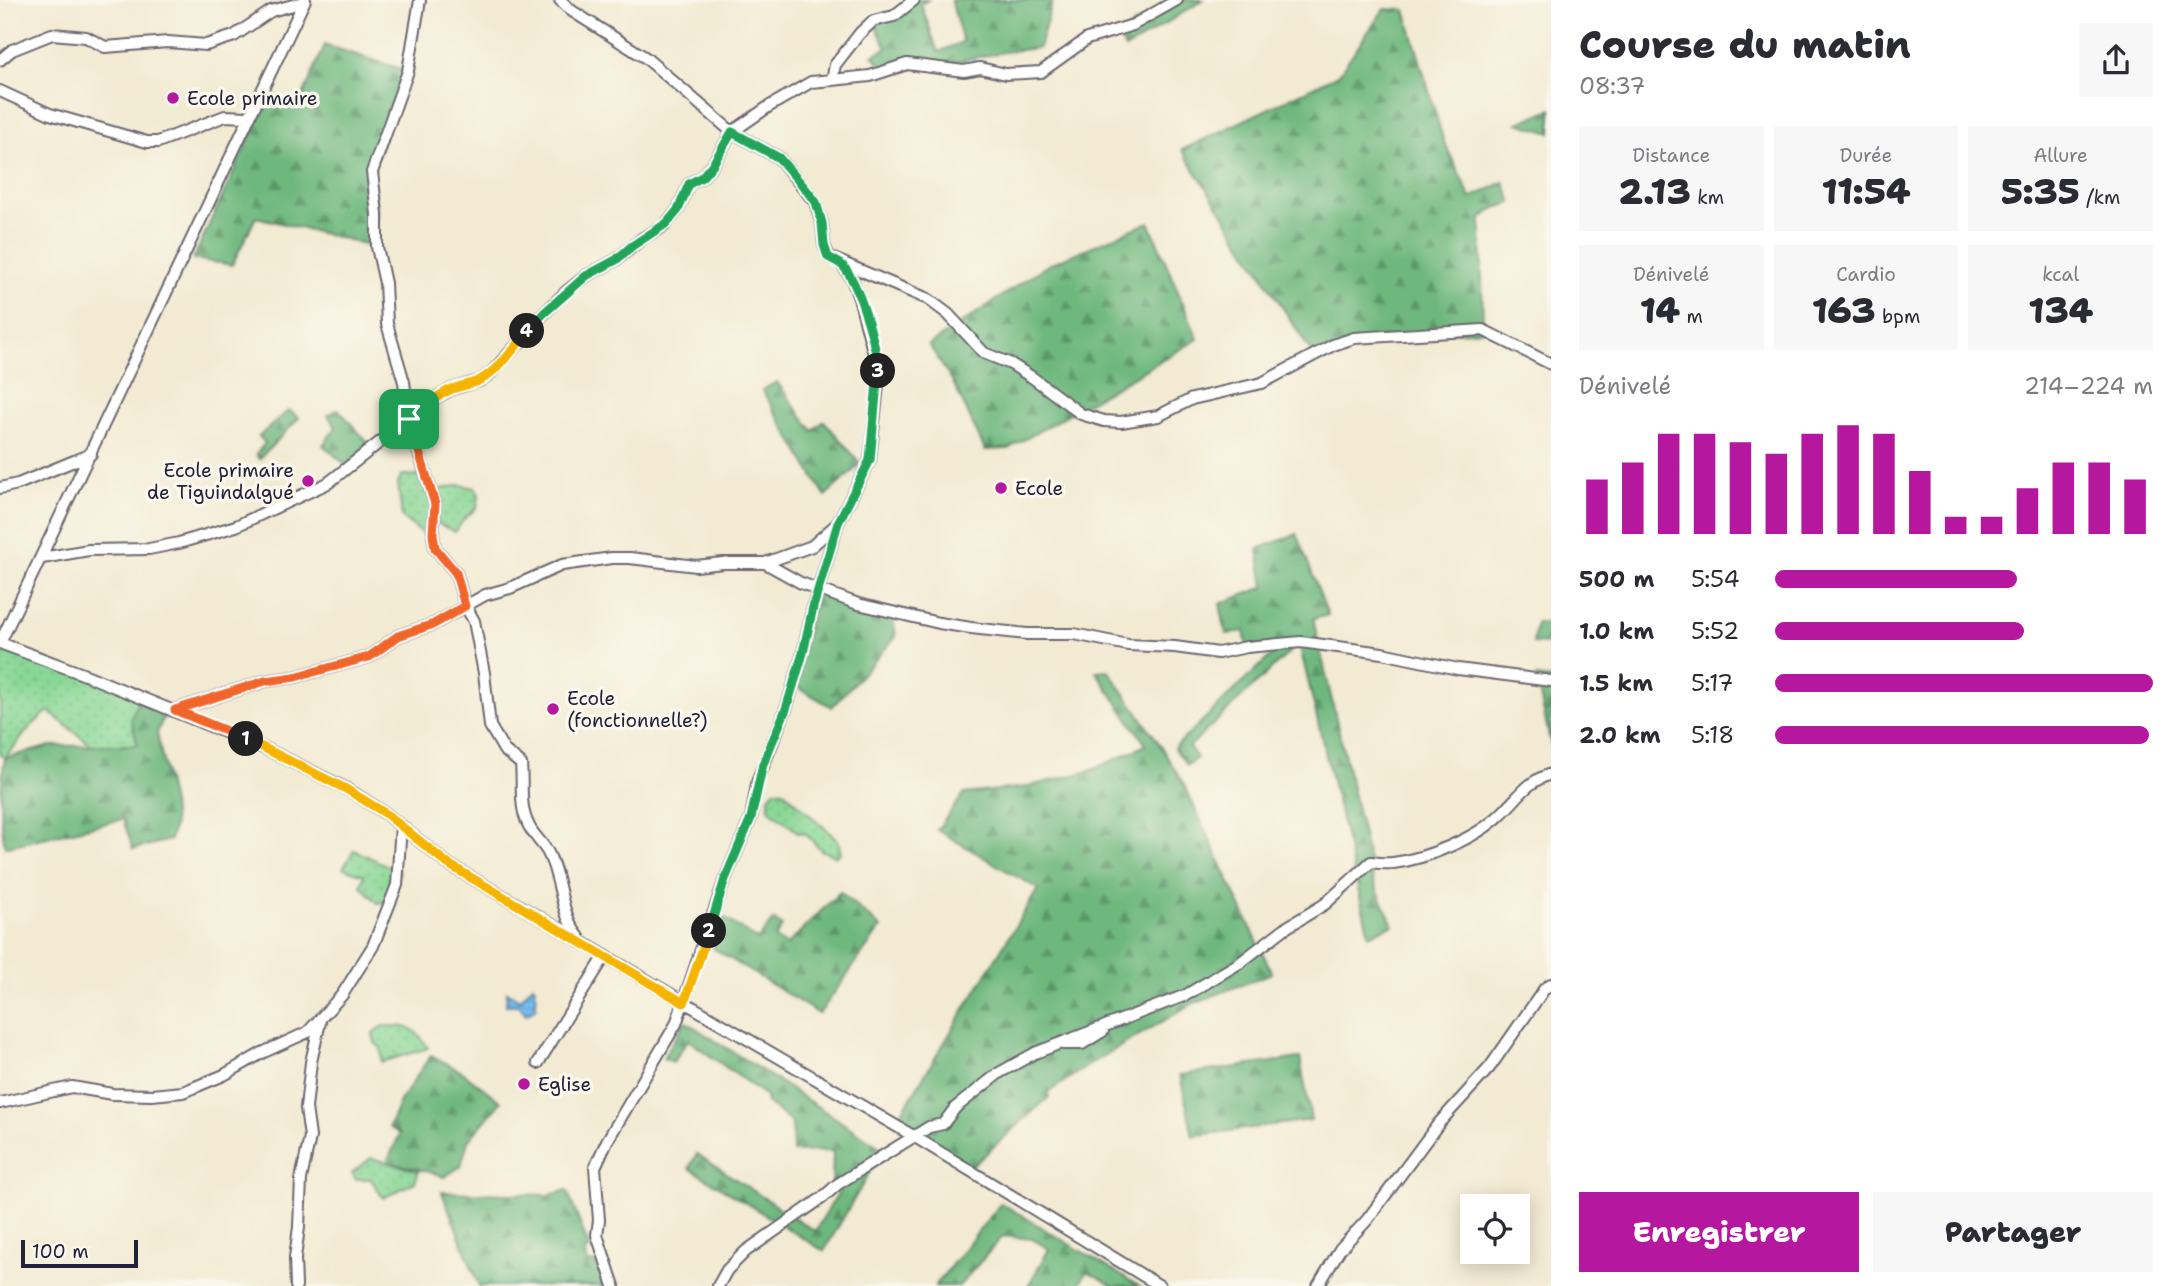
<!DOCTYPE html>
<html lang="fr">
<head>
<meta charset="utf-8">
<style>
  body { margin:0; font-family:"Shantell Sans",sans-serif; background:#f7f7f7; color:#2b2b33; height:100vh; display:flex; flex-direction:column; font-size:26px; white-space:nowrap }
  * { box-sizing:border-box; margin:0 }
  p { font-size:23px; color:#7c7c81 }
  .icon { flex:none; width:38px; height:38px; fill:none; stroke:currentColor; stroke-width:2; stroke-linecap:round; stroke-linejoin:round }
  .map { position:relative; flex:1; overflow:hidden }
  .details { display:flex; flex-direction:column; background:#fff; width:630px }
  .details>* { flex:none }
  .buttons { position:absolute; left:1460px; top:1194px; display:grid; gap:14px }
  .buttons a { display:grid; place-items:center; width:70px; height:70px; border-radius:0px; background:#fff; box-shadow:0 4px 18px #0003; font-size:35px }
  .scale { position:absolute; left:21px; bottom:18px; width:117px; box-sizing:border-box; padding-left:7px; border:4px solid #22223b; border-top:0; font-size:19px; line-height:24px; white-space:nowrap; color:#22223b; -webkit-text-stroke:5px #fbf7ec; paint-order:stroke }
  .pin { position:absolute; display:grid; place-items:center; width:60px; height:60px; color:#fff; margin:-30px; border-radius:14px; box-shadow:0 4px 10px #0006 }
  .km { position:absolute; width:35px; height:35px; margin:-18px; border-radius:50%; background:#222; color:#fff; font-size:19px; line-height:35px; text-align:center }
  .round { display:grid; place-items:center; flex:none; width:74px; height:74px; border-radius:0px; background:#f7f7f7 }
  .summary { display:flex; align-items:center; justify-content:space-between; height:119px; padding:0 28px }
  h1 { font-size:38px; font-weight:800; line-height:52px }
  .stats { display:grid; grid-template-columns:repeat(3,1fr); gap:10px; height:119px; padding:7px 28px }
  .stats div { display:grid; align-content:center; border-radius:0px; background:#f7f7f7; text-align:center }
  .stats b { font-size:35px; font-weight:800 }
  .stats small { font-size:19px; font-weight:400 }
  .stats p { font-size:19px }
  .chart { height:196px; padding:14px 28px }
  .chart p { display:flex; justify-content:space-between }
  .chart svg { width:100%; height:126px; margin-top:7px; stroke:#b5179e; stroke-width:6 }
  .primary-button { display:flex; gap:14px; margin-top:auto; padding:14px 28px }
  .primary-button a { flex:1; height:80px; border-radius:0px; background:#b5179e; color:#fff; font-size:28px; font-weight:800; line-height:80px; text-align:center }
  .primary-button a+a { background:#f7f7f7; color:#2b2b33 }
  ul { padding:0 28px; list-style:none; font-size:23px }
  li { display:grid; grid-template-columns:112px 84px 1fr; align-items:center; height:52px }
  li i { height:18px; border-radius:9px; background:#b5179e }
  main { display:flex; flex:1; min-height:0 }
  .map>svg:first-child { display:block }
  .grass { fill:url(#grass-dots); stroke:#567c68; stroke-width:2 }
  .forest { fill:url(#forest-firs); stroke:#486d5c; stroke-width:2 }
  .water { fill:url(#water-rules); stroke:#4c7094; stroke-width:2 }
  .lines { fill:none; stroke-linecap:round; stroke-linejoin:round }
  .minor-casing { stroke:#6b6870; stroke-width:14 }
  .minor { stroke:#fff; stroke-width:10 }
  .split-1-casing { stroke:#fff; stroke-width:14 }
  .split-2-casing { stroke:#fff; stroke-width:14 }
  .split-3-casing { stroke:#fff; stroke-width:14 }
  .split-4-casing { stroke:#fff; stroke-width:14 }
  .split-5-casing { stroke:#fff; stroke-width:14 }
  .split-1 { stroke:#f0652b; stroke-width:9 }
  .split-2 { stroke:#f5b400; stroke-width:9 }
  .split-3 { stroke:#22a559; stroke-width:9 }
  .split-4 { stroke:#22a559; stroke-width:9 }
  .split-5 { stroke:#f5b400; stroke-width:9 }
  .poi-dot { fill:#b5179e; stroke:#fbf7ec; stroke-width:2.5 }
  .labels { text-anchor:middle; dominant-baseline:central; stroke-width:7; stroke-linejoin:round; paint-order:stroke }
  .poi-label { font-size:19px; fill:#22223b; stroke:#fbf7ec; text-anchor:start }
</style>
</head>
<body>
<main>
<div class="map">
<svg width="1551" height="1286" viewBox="0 0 1551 1286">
  <defs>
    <pattern id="grass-dots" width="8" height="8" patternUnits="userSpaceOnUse" patternTransform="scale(1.75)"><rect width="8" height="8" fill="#89d795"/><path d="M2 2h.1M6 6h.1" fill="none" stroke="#76b881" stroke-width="1.8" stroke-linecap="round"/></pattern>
    <pattern id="forest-firs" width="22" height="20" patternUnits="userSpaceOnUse" patternTransform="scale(1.75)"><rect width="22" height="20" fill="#6eb87e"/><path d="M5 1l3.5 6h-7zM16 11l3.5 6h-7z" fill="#5a9568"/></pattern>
    <pattern id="water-rules" width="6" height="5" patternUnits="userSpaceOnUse" patternTransform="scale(1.75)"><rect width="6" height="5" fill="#76bdee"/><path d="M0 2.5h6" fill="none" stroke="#66a2cd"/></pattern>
  </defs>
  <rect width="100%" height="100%" fill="#fbf7ec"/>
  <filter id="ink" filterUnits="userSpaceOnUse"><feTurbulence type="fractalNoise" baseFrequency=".0143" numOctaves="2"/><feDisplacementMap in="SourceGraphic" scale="14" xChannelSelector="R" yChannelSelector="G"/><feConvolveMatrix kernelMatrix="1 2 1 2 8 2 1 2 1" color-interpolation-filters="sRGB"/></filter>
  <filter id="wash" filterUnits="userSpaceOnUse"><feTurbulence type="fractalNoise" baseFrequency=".00686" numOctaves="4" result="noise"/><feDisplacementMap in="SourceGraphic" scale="28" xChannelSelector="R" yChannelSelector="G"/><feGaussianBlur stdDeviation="1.57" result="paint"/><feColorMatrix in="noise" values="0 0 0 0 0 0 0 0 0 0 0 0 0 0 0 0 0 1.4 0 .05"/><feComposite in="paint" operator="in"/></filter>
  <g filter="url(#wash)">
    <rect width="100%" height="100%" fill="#f2ead2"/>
    <!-- grass -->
    <path class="grass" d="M 402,475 L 428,476 L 432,491 L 460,485 L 475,488 L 479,495 L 477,508 L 464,519 L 455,532 L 435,522 L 425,535 L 402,518 L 398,484 Z
      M 19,649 L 140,697 L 138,745 L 91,745 L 48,711 L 30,727 L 5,758 L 0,755 L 0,654 Z
      M 774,790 L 784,791 L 820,824 L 838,840 L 841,852 L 836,856 L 822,851 L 805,833 L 799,833 L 769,809 L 769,797 Z
      M 354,850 L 399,871 L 391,902 L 378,903 L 361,886 L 364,875 L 343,868 Z
      M 383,1026 C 408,1026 414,1025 428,1048 L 382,1062 L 381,1048 L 375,1043 L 373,1033 Z
      M 371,1158 L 419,1171 L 415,1182 L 383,1198 L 371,1179 L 356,1179 L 352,1173 Z"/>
    <!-- forest -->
    <path class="forest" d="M 914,0 L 928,0 L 921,4 L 938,52 L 963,42 L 951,0 L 1053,0 L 1039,48 L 1009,51 L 934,66 L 886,71 L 873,55 L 887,48 L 873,21 Z
      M 1177,0 L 1203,0 L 1125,49 L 1119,37 L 1133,25 Z
      M 1384,9 L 1405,10 L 1444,142 L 1471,198 L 1504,182 L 1512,203 L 1495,208 L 1481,219 L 1483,330 L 1364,339 L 1313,355 L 1182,150 L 1338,75 Z
      M 325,45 L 408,71 L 372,172 L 377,214 L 369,245 L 256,217 L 232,265 L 193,259 L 266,103 L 298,107 Z
      M 1551,109 L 1551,133 L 1518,123 Z
      M 1149,222 L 1198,339 L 1008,449 L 985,450 L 954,384 L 929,345 L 1048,265 Z
      M 777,382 L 813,431 L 824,421 L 861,464 L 825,496 L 762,390 Z
      M 338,409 L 371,446 L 346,465 L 323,445 L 336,427 L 328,415 Z
      M 289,410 L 299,418 L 259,459 L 256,454 L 265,443 L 259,436 Z
      M 1297,534 L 1328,615 L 1313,619 L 1374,883 L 1393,925 L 1369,935 L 1299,643 L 1189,747 L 1197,758 L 1187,765 L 1174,748 L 1282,645 L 1247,647 L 1244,631 L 1226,634 L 1220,604 L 1264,587 L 1258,549 Z
      M 818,588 L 892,611 L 896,637 L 832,707 L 792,684 Z
      M 1536,623 L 1551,623 L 1551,644 L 1533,643 Z
      M 1108,670 L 1157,740 L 1184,785 L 1272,973 L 1194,1003 L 1097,1060 L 1047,1093 L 1049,1097 L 1039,1106 L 970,1168 L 896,1122 L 1038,889 L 937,830 L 964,794 L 1026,787 L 1090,771 L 1146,745 L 1096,671 Z
      M 1536,677 L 1551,679 L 1551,745 Z
      M 140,697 L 167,709 L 157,733 L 172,804 L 174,825 L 170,840 L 133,849 L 123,819 L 5,847 C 0,824 0,780 5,758 L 51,746 L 138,745 L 131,718 Z
      M 840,892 L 881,928 L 819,1014 L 705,943 L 714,911 L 758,940 L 773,920 L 782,926 L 775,938 L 787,945 Z
      M 685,1021 L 883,1149 L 824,1251 L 689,1168 L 697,1154 L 815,1231 L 840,1190 L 832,1182 L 833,1151 L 793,1152 L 792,1123 L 767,1103 L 766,1096 L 688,1040 L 673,1062 L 663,1058 Z
      M 431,1055 L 464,1073 L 501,1102 L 468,1141 L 461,1166 L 444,1177 C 427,1169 405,1167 387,1162 L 400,1134 L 389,1127 L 400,1101 Z
      M 1300,1058 L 1311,1120 L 1193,1136 L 1180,1075 Z
      M 567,1190 L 589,1247 L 589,1249 L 584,1251 L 588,1263 L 595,1262 L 604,1286 L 479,1286 L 442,1192 L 550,1195 Z
      M 1001,1203 L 1139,1286 L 1114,1286 L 1087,1271 L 1078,1286 L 1028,1286 L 1049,1249 L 1032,1239 L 1003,1236 L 959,1286 L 935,1286 Z"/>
    <!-- water -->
    <path class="water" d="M 533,985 L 535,988 L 536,1008 L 526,1014 L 519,1005 L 506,1005 L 507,992 L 520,1000 Z"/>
  </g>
  <g filter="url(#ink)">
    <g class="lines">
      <!-- minor casing -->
      <g class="minor-casing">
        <path id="minor" d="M 420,0 L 408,71 L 372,172 L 377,214 L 377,247 L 385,283 L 387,324 L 404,382 L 410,424 L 435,504 L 433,534 L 435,548 L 456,573 L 465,605 L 474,621 L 484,673 L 490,726 L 504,750 L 521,764 C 523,784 519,806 528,824 C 532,834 541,841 547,851 C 562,877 559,914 579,937
          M 560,0 L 572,11 L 646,58 L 732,132 L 779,158 L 815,202 L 822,223 L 824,245 L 829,257 L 928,299 L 948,314 L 984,353 L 1011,364 L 1033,378 L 1081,414 L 1104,421 L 1121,422 L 1158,416 L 1192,399 L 1262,383 L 1333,345 L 1354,338 L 1483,330 L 1551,364
          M 0,60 L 12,50 L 52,34 L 86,37 L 105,47 L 168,42 L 206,45 L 234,36 L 271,11 L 304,2
          M 832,80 L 870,76 L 907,64 L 964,71 L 980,68 L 1006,74 L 1041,72 L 1087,39 L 1133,25 L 1177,0
          M 0,91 L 50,114 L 147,142 L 158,142 L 225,116 L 247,117
          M 0,488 L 18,484 L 91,454
          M 42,558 L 89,550 L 149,549 L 179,543 L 236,526 L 328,483 L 437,397 L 452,389 L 479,381 L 490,374 L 519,343 L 530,327 L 567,291 L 586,276 L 616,260 L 643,238 L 664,226 L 678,210 L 689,184 L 702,177 L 713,164 L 732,132 L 768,107 L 811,82 L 832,80 L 835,65 L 860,33 L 873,21 L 894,16 L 914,0
          M 765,563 L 812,546 L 838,523 L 870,460 L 878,385 L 877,366 L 860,301 L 852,279 L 843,266
          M 0,643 L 88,676 L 264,748 L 347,789 L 385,813 L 448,864 L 915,1137 L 1160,1286
          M 0,643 L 305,0
          M 175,710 L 265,681 L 295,677 L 369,657 L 398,636 L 434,624 L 485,595 L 510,588 L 562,565 L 612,558 L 630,558 L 696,566 L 723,563 L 765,563 L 801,583 L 858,604 L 939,623 L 971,628 L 1027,634 L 1074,634 L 1128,645 L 1175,647 L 1218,653 L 1247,647 L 1301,642 L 1382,653 L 1458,669 L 1551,681
          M 1063,1044 L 1082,1044 L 1103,1031
          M 538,1063 L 605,956
          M 0,1103 L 72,1087 L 112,1094 L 152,1095 L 183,1092 L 224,1075 L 262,1053 L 308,1032 L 342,995 L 373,946 L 397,885 L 401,825
          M 296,1286 L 295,1258 L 299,1227 L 301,1179 L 310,1137 L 306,1108 L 311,1062 L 320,1022
          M 614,1286 L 597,1235 L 599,1220 L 595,1167 L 607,1141 L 676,1024 L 725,879 L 751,818 L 758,779 L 786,709 L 803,653 L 813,607 L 838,523
          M 718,1286 L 727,1270 L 746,1251 L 822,1198 L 838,1184 L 929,1127 L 943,1124 L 955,1108 L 999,1073 L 1035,1053 L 1186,995 L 1241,962 L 1284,929 L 1325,904 L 1371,862 C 1378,863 1386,864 1393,863 C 1426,859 1477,838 1501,814 C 1518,798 1527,781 1551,774
          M 1318,1286 L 1340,1249 L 1367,1220 L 1439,1123 L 1490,1067 L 1545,988 L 1551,984"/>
      </g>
      <!-- minor -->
      <use href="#minor" class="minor"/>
    </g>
  </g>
  <g class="lines" filter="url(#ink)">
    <!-- split-1 casing -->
    <g class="split-1-casing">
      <path id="split-1" d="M 246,739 L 175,710 L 265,681 L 295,677 L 369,657 L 398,636 L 434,624 L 465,606 L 456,573 L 435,548 L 433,534 L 435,504 L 409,419"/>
    </g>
    <!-- split-2 casing -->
    <g class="split-2-casing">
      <path id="split-2" d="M 246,739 L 346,789 L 385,813 L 448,864 L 684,1003 L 709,931"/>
    </g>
    <!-- split-3 casing -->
    <g class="split-3-casing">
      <path id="split-3" d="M 709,931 L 725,879 L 751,818 L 763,764 L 786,709 L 803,653 L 813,607 L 838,523 L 870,460 L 878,371"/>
    </g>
    <!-- split-4 casing -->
    <g class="split-4-casing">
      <path id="split-4" d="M 527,331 L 544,313 L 586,276 L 616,260 L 632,246 L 667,223 L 678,210 L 689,184 L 702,177 L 713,164 L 732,132 L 779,158 L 804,187 L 816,202 L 822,223 L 824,245 L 828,257 C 833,260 839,262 843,266 C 859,283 877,347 878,371"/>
    </g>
    <!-- split-5 casing -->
    <g class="split-5-casing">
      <path id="split-5" d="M 409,419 C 422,409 435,396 450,390 C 458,386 468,385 476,382 C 495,374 516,348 527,331"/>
    </g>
    <!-- split-1 -->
    <use href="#split-1" class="split-1"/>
    <!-- split-2 -->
    <use href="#split-2" class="split-2"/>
    <!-- split-3 -->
    <use href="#split-3" class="split-3"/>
    <!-- split-4 -->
    <use href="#split-4" class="split-4"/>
    <!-- split-5 -->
    <use href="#split-5" class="split-5"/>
  </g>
  <!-- markers -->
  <g class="poi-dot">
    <circle cx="173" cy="98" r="7"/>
    <circle cx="308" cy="481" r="7"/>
    <circle cx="1001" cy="488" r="7"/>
    <circle cx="553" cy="709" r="7"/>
    <circle cx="524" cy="1084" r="7"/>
  </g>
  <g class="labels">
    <!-- poi labels -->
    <g class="poi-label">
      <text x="187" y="98">Ecole primaire</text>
      <text x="294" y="470" text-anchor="end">Ecole primaire<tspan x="294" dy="22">de Tiguindalgué</tspan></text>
      <text x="1015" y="488">Ecole</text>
      <text x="567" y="698">Ecole<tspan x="567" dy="22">(fonctionnelle?)</tspan></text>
      <text x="538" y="1084">Eglise</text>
    </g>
  </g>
</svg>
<div class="buttons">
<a><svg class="icon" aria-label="locate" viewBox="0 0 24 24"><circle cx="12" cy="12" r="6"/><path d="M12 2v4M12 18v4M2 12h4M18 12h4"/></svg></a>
</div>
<div class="scale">100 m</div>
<div class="pin" style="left:409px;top:419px;background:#1e9e55"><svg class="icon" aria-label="arrive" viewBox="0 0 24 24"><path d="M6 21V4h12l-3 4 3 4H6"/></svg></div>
<b class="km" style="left:246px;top:739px">1</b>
<b class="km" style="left:709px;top:931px">2</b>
<b class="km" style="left:878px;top:371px">3</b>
<b class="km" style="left:527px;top:331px">4</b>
</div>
<section class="details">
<div class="summary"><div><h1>Course du matin</h1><p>08:37</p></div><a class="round"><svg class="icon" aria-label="share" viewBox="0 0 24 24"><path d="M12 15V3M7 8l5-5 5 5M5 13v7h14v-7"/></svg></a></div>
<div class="stats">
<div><p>Distance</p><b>2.13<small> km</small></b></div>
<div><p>Durée</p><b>11:54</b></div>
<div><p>Allure</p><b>5:35<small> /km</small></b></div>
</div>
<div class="stats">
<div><p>Dénivelé</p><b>14<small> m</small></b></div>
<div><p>Cardio</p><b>163<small> bpm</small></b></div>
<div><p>kcal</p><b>134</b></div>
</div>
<div class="chart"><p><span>Dénivelé</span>214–224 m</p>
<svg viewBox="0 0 160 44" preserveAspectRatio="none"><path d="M5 44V25M15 44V19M25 44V9M35 44V9M45 44V12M55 44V16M65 44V9M75 44V6M85 44V9M95 44V22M105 44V38M115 44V38M125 44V28M135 44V19M145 44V19M155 44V25"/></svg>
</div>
<ul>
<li><b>500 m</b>5:54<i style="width:64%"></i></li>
<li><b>1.0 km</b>5:52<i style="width:66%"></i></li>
<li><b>1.5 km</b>5:17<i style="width:100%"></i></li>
<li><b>2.0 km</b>5:18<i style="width:99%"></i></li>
</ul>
<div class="primary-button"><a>Enregistrer</a><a>Partager</a></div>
</section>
</main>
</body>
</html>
